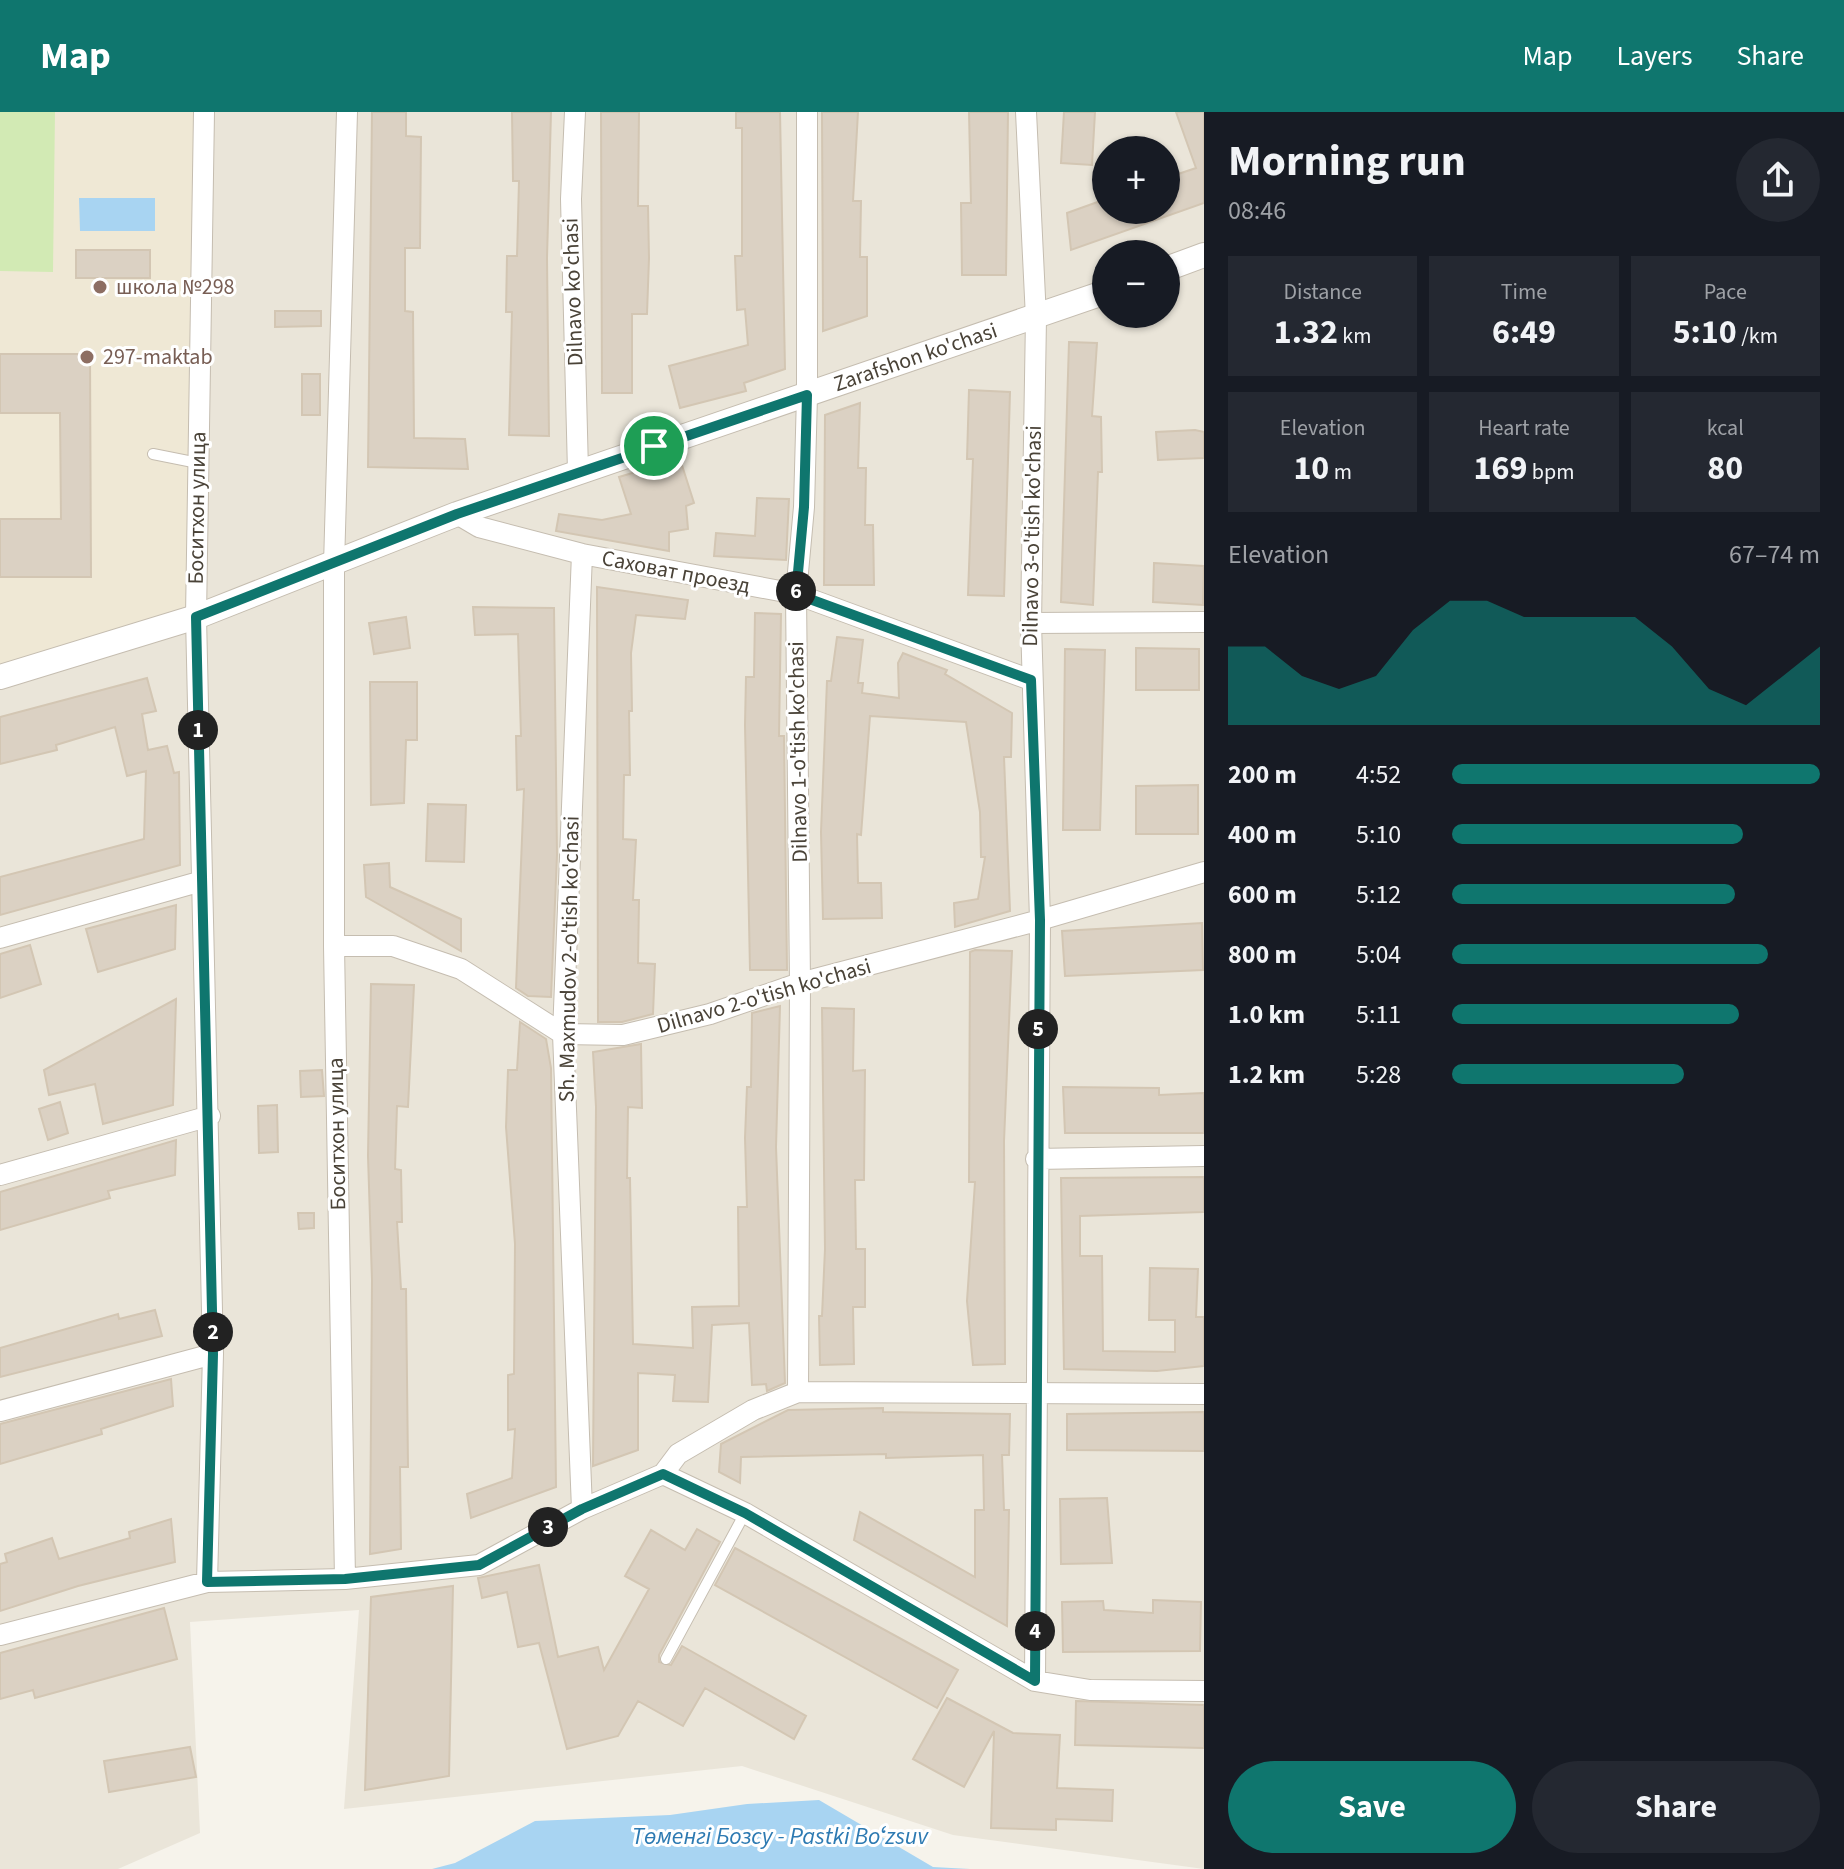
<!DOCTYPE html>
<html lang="en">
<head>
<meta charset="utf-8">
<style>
  body { margin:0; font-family:"Source Sans 3",sans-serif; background:#242831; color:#f1f3f6; height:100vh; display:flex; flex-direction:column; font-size:30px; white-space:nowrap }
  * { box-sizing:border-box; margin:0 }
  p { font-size:26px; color:#9ea1a6 }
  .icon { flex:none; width:44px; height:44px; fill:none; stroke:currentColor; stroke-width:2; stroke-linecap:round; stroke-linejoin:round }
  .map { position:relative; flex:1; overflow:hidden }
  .details { display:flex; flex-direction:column; background:#171b24; width:640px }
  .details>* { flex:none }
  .fabs { position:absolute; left:1092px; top:24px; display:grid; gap:16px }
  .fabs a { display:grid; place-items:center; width:88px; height:88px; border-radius:50%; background:#171b24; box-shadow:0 2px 6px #0004; font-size:40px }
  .pin { position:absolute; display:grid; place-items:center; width:68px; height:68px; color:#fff; margin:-34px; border:4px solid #fff; border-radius:50%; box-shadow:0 2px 8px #0007 }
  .km { position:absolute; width:40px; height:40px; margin:-20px; border-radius:50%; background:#222; color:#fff; font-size:22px; line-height:40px; text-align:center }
  .round { display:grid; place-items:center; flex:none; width:84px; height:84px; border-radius:42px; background:#242831 }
  .summary { display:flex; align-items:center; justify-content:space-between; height:136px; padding:0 24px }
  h1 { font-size:44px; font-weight:700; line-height:60px }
  .stats { display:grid; grid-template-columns:repeat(3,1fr); gap:12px; height:136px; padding:8px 24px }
  .stats div { display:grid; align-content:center; border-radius:0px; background:#242831; text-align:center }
  .stats b { font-size:34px; font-weight:700 }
  .stats small { font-size:22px; font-weight:400 }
  .stats p { font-size:22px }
  .chart { height:224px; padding:16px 24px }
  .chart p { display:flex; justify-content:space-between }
  .chart svg { width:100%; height:144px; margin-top:8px; fill:#0f766e; opacity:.7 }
  .button { display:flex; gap:16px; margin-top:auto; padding:16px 24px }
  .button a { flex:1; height:92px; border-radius:48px; background:#0f766e; color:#fff; font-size:32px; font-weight:700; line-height:92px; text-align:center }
  .button a+a { background:#242831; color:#f1f3f6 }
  ul { padding:0 24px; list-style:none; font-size:26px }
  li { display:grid; grid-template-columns:128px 96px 1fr; align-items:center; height:60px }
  li i { height:20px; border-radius:10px; background:#0f766e }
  header { display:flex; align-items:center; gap:48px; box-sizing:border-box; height:112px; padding:0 40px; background:#0f766e; color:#fff }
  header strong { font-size:38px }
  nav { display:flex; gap:44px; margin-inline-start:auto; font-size:28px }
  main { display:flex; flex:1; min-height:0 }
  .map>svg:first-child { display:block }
  .residential { fill:#eae5d9; fill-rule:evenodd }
  .education { fill:#efe8d5 }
  .green { fill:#d2eab4 }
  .water { fill:#a8d4f2 }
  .building { fill:#dbd1c3; stroke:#d3c6b3; stroke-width:2 }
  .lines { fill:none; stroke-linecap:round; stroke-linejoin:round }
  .service-casing { stroke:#c5bdb0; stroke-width:12 }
  .minor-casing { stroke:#c5bdb0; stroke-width:22 }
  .tertiary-casing { stroke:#c5bdb0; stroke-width:26 }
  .service { stroke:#fff; stroke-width:10 }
  .minor { stroke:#fff; stroke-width:20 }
  .tertiary { stroke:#fff; stroke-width:24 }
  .route-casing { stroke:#fff; stroke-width:16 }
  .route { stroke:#0f766e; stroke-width:10 }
  .education-dot { fill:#8d6e63; stroke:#fff; stroke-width:3 }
  .labels { text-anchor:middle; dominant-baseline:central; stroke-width:6; stroke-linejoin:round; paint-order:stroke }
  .education-label { font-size:22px; fill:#785e54; stroke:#fff; text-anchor:start }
  .street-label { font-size:22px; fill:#4a4338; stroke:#fff }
  .water-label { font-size:24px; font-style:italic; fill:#2d7ab2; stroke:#fff }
</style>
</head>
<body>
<header>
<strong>Map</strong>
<nav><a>Map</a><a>Layers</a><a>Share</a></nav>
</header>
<main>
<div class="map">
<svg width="1204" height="1757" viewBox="0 0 1204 1757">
  <rect width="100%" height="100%" fill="#f6f3eb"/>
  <!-- residential -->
  <path class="residential" d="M 0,0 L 1204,0 L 1204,1757 L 953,1723 L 742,1654 L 344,1697 L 359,1498 L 190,1510 L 200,1721 L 118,1757 L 0,1757 ZM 1106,38 L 1166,38 L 1166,98 L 1106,98 ZM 1106,142 L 1166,142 L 1166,202 L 1106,202 Z"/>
  <!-- education -->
  <path class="education" d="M 0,0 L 204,0 L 196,505 L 0,565 Z"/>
  <!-- green -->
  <path class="green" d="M 0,0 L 55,0 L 53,160 L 0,159 Z"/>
  <!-- water -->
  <path class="water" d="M 79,86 L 155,86 L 155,119 L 80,119 Z
    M 819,1688 L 933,1755 L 970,1757 L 432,1757 L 455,1751 L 535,1709 L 670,1703 L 747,1692 Z"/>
  <!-- building -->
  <path class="building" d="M 372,0 L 406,0 L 406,24 L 421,25 L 420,136 L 405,136 L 405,199 L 413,200 L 414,326 L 465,327 L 468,357 L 368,355 Z
    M 512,0 L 551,0 L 547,146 L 549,324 L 509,323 L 512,200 L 506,200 L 507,144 L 517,144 L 519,69 L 513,69 Z
    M 601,0 L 639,0 L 638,94 L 648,94 L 649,146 L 647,202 L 632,202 L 632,281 L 602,281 Z
    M 736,0 L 780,0 L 785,257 L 744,271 L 746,279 L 680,296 L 669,254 L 748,233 L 745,197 L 737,198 L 735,144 L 742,144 L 742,16 L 736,16 Z
    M 822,0 L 858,0 L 853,89 L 861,89 L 860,145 L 867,145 L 867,204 L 823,219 Z
    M 969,0 L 1008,0 L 1006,163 L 962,163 L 961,91 L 971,91 Z
    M 1064,0 L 1095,0 L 1092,53 L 1061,51 Z
    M 1176,0 L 1204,0 L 1204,91 L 1071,138 L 1067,101 L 1106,87 L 1106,98 L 1166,98 L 1166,66 L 1196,56 Z
    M 76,138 L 150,138 L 150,166 L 76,166 Z
    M 275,199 L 321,199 L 321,214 L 275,215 Z
    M 1069,230 L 1097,231 L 1092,304 L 1101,305 L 1102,360 L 1098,360 L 1093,493 L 1061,490 Z
    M 0,242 L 90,242 L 91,465 L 0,465 L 0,407 L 61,407 L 60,301 L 0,301 Z
    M 302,262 L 320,262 L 320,303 L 302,303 Z
    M 969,278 L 1010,280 L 1004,484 L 968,483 L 973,347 L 967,347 Z
    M 860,291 L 858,356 L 866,356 L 865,413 L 873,413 L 874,473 L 824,473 L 825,303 Z
    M 1195,318 L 1204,320 L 1204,346 L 1158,348 L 1156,320 Z
    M 680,347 L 694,391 L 686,394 L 688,417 L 669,420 L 669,439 L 556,419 L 559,402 L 602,408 L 631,402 L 619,365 Z
    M 757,386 L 789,387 L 786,448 L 714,444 L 716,421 L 755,424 Z
    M 1154,451 L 1204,454 L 1203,493 L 1153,490 Z
    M 597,475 L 688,488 L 685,507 L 636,503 L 631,541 L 632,599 L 629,599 L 630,663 L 624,663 L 623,727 L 636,728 L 633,788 L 639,788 L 638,851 L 655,852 L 653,902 L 622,910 L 598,910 Z
    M 473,495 L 554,496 L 557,743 L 551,885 L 528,884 L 516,876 L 524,677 L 517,678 L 516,624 L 521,624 L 518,522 L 475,523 Z
    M 755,501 L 781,502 L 779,624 L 784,624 L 787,858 L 750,858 L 745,613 L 746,565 L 754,565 Z
    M 406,505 L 410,536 L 374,542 L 369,511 Z
    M 837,525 L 863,528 L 858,571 L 863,571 L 862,581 L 899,586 L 898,551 L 903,541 L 947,558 L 945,562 L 1012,601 L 1011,645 L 1004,645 L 1010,799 L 955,815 L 954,791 L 978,787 L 985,745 L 981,745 L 980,700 L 966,610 L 870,604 L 861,723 L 857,722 L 858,771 L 881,771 L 882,806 L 823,807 L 821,720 L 827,569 L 831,569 Z
    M 1136,536 L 1199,537 L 1199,578 L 1136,578 Z
    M 1065,537 L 1105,538 L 1100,718 L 1063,718 Z
    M 147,566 L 156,599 L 142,602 L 148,638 L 167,634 L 174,661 L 179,660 L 180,753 L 0,803 L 0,765 L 144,727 L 146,659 L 127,664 L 115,615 L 56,633 L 57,638 L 0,652 L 0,605 Z
    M 370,570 L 417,570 L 417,628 L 406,628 L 404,691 L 371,693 Z
    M 1198,673 L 1198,722 L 1136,722 L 1136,674 Z
    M 428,692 L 466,693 L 464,750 L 426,749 Z
    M 389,751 L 390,775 L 461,807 L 461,839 L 366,785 L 364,753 Z
    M 176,793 L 175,837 L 98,860 L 86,817 Z
    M 1202,811 L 1203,858 L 1065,864 L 1062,819 Z
    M 30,833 L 41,872 L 0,886 L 0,842 Z
    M 975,838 L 1012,839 L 1004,1029 L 1005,1252 L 973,1253 L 967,1189 L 975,1070 L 969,1070 L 970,840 Z
    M 371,872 L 414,873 L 408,995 L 397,994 L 395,1057 L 401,1058 L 402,1110 L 397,1110 L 401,1177 L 406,1177 L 408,1355 L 400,1355 L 401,1437 L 370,1442 L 372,1168 L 368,1044 Z
    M 176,887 L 173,993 L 103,1012 L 95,972 L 49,983 L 44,958 Z
    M 780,894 L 776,1035 L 785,1271 L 767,1279 L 766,1272 L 752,1273 L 749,1211 L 712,1213 L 708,1290 L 673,1289 L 675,1263 L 638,1261 L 638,1338 L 593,1354 L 596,995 L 593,940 L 641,932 L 642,996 L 628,995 L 627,1066 L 630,1066 L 633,1232 L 693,1236 L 692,1195 L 739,1194 L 738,1095 L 747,1095 L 745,1026 L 747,975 L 751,975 L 752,901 Z
    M 822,896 L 854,897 L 853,959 L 865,958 L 864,1068 L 855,1068 L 856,1137 L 865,1137 L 865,1195 L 853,1195 L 854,1252 L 820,1253 L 819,1204 L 822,1204 L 825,1137 Z
    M 520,910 L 546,927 L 551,956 L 556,1375 L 471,1406 L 467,1382 L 512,1366 L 515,1317 L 508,1318 L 508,1263 L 514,1262 L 515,1132 L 506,1015 L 508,958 L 517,958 Z
    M 322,958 L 324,984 L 301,985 L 300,959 Z
    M 1063,975 L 1159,976 L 1159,983 L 1204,981 L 1204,1021 L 1065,1021 Z
    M 60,990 L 68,1021 L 48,1028 L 39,997 Z
    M 277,993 L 278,1040 L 259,1041 L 258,994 Z
    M 176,1028 L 175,1063 L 108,1079 L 110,1086 L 0,1118 L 0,1080 Z
    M 1204,1065 L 1204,1100 L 1080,1104 L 1080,1144 L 1102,1144 L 1103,1239 L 1175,1240 L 1175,1208 L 1149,1208 L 1150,1156 L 1198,1157 L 1196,1205 L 1204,1205 L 1204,1254 L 1157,1259 L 1064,1257 L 1061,1066 Z
    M 298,1101 L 314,1101 L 314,1116 L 299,1117 Z
    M 155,1198 L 162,1224 L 0,1265 L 0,1236 L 118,1202 L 119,1207 Z
    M 171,1267 L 173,1294 L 101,1317 L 102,1322 L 0,1352 L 0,1312 Z
    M 883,1296 L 883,1300 L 1010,1302 L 1009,1343 L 1002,1343 L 1004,1398 L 1009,1398 L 1007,1514 L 854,1428 L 860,1400 L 975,1465 L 975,1398 L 984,1398 L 983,1343 L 886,1346 L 886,1342 L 741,1345 L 740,1371 L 719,1360 L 721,1332 L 788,1298 Z
    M 1204,1300 L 1204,1339 L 1067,1338 L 1067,1302 Z
    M 1107,1386 L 1112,1451 L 1061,1452 L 1060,1387 Z
    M 171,1407 L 175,1450 L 78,1474 L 0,1499 L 0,1452 L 7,1450 L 5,1442 L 52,1426 L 59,1447 L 130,1426 L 129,1420 Z
    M 697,1417 L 720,1430 L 659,1543 L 659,1550 L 671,1553 L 682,1534 L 806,1604 L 794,1627 L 705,1576 L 683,1614 L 638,1589 L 618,1624 L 567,1637 L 539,1531 L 518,1535 L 507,1480 L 482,1486 L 478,1466 L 539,1453 L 558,1545 L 598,1535 L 604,1558 L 649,1477 L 625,1464 L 651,1418 L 685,1438 Z
    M 735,1436 L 958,1558 L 937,1596 L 715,1473 Z
    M 453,1474 L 449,1664 L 365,1678 L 371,1485 Z
    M 1153,1488 L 1201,1490 L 1200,1539 L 1063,1540 L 1062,1490 L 1103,1489 L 1104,1498 L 1153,1501 Z
    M 164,1496 L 177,1547 L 35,1586 L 33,1578 L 0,1587 L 0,1541 Z
    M 947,1586 L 1013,1621 L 1060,1623 L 1057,1676 L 1113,1678 L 1112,1709 L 1056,1707 L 1056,1718 L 991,1716 L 994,1619 L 964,1675 L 913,1647 Z
    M 1076,1589 L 1204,1593 L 1204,1636 L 1075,1633 Z
    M 190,1635 L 196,1665 L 109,1680 L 104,1649 Z"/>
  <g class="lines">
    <!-- service casing -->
    <g class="service-casing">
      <path id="service" d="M 153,342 L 198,351
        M 666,1547 L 745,1401"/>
    </g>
    <!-- minor casing -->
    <g class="minor-casing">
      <path id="minor" d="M 204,0 L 196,505 L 213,1242 L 207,1470
        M 575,0 L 571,87 L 578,359
        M 1026,0 L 1036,206 L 1031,511 L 1040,808 L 1035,1569
        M 457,402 L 479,415 L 582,442 L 796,482 L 1031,568
        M 1031,511 L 1204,510
        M 0,826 L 202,769
        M 334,834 L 393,834 L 461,857 L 563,922 L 623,923 L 710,902 L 800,871 L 1040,808 L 1204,760
        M 1036,1047 L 1204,1044
        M 0,1063 L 210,1004
        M 798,1280 L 800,871 L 796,482 L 804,395 L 807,283 L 807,0
        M 0,1299 L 213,1242
        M 663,1362 L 745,1401 L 1035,1569 L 1090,1578 L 1204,1579
        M 582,1397 L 563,922 L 582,442
        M 345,1467 L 334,834 L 334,453 L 347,0
        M 0,1523 L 207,1470 L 345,1467 L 479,1453 L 582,1397 L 663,1362 L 678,1342 L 753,1298 L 798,1280 L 1204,1282"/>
    </g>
    <!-- tertiary casing -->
    <g class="tertiary-casing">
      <g id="tertiary">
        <path d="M 1166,157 L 1204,143"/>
        <path id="s1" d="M 0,565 L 196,505 L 457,402 L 1106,180"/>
      </g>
    </g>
    <!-- service -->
    <use href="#service" class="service"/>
    <!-- minor -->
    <use href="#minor" class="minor"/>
    <!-- tertiary -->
    <use href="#tertiary" class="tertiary"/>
  </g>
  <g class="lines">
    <!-- route casing -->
    <g class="route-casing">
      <path id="route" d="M 807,283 L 804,395 L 796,482 L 1031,568 L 1040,808 L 1035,1569 L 745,1401 L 663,1362 L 582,1397 L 479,1453 L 345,1467 L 207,1470 L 213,1242 L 196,505 L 457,402 Z"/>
    </g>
    <!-- route -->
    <use href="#route" class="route"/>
  </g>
  <!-- markers -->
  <g class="education-dot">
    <circle cx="100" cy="175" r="8"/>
    <circle cx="87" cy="245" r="8"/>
  </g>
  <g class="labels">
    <!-- education labels -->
    <g class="education-label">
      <text x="116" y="175">школа №298</text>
      <text x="103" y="245">297-maktab</text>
    </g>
    <!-- street labels -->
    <g class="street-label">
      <text transform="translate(573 180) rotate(-92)">Dilnavo ko'chasi</text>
      <text stroke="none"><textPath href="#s1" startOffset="970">Zarafshon ko'chasi</textPath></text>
      <text transform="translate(197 396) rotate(-89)">Боситхон улица</text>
      <text transform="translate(1032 424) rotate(-89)">Dilnavo 3-o'tish ko'chasi</text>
      <text transform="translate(676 460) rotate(11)">Саховат проезд</text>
      <text transform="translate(798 640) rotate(-91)">Dilnavo 1-o'tish ko'chasi</text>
      <text transform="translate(569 847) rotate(-89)">Sh. Maxmudov 2-o'tish ko'chasi</text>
      <text transform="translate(764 884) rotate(-16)">Dilnavo 2-o'tish ko'chasi</text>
      <text transform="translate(337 1022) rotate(-91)">Боситхон улица</text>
    </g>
    <!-- water labels -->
    <g class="water-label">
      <text x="780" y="1724">Төменгі Бозсу - Pastki Boʻzsuv</text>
    </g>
  </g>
</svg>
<div class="fabs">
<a>+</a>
<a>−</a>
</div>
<div class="pin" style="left:654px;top:334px;background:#1e9e55"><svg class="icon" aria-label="arrive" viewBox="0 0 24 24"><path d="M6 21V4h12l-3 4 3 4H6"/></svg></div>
<b class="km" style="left:198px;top:618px">1</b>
<b class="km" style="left:213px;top:1220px">2</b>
<b class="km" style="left:548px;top:1415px">3</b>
<b class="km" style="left:1035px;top:1519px">4</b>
<b class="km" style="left:1038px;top:917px">5</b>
<b class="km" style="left:796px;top:479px">6</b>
</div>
<section class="details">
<div class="summary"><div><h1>Morning run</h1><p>08:46</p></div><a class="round"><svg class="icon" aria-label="share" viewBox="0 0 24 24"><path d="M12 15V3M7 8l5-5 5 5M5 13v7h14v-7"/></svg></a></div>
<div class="stats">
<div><p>Distance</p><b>1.32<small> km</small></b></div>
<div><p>Time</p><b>6:49</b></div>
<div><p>Pace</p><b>5:10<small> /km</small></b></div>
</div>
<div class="stats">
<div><p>Elevation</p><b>10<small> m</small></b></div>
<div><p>Heart rate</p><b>169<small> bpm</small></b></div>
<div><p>kcal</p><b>80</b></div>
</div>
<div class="chart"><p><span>Elevation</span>67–74 m</p>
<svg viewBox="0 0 160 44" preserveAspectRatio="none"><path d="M0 44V20L10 20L20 29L30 33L40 29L50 15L60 6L70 6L80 11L90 11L100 11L110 11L120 20L130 33L140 38L150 29L160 20V44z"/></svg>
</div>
<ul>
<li><b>200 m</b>4:52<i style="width:100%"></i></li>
<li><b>400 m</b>5:10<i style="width:79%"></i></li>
<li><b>600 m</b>5:12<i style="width:77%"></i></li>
<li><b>800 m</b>5:04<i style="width:86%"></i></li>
<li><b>1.0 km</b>5:11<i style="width:78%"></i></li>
<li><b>1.2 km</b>5:28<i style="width:63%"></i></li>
</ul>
<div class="button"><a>Save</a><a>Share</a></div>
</section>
</main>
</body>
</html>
